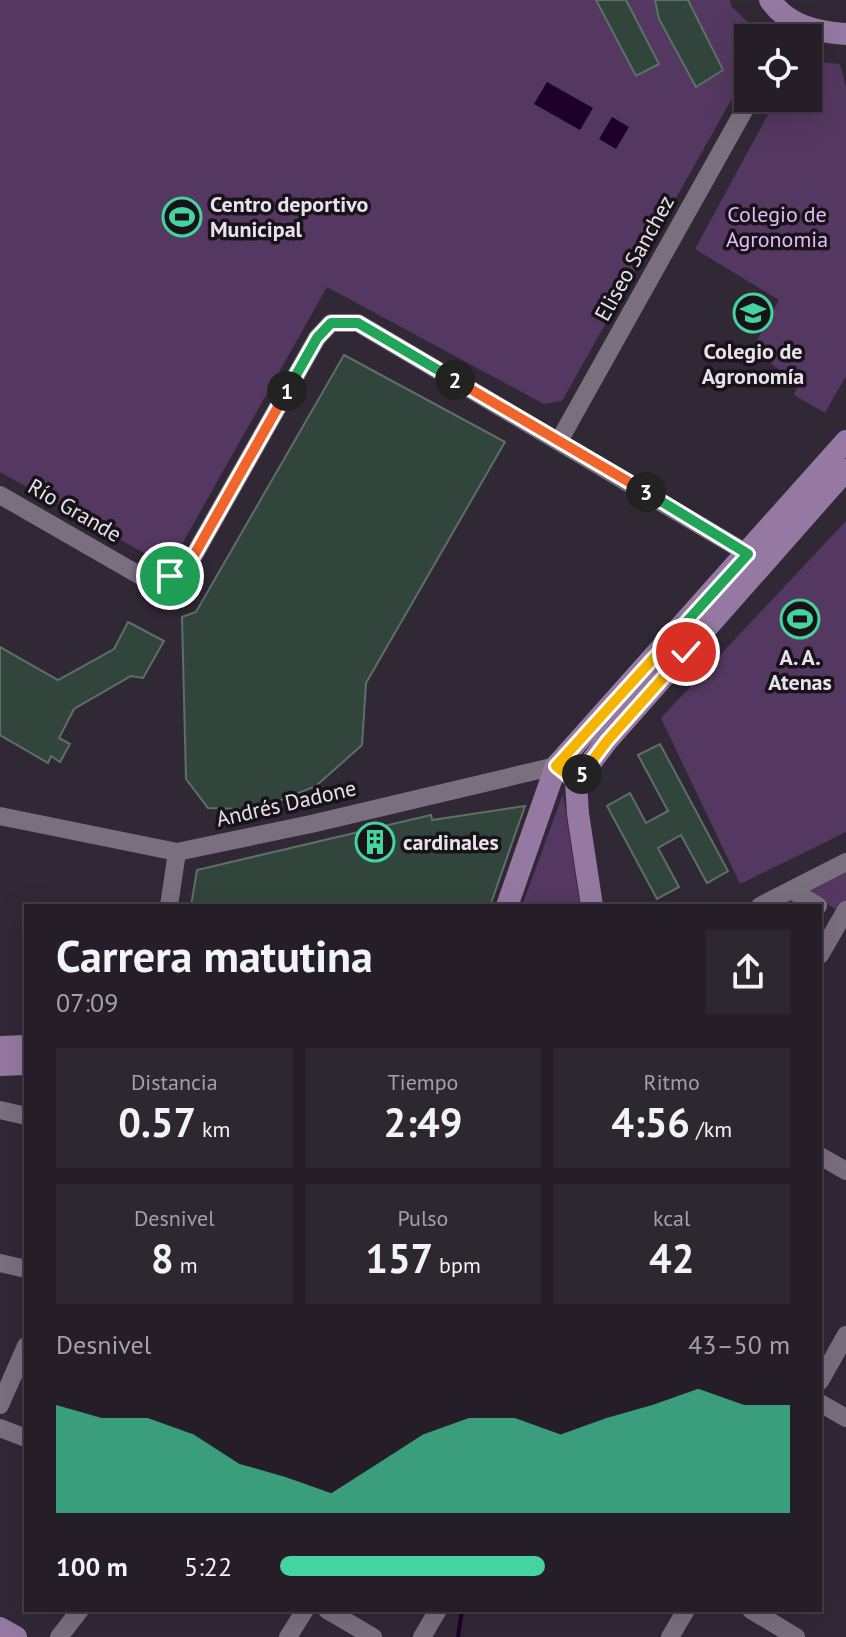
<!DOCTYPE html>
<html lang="es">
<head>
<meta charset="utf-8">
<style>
  body { margin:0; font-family:"PT Sans",sans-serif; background:#2d2730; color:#f1f3f6; height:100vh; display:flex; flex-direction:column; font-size:30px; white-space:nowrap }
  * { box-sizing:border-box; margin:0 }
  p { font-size:26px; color:#a3a2a8 }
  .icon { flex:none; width:44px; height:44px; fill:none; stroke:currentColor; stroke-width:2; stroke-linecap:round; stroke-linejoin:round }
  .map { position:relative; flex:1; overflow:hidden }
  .side { position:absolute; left:24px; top:904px; width:798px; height:708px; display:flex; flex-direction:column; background:#251e28; border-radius:0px; box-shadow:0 8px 32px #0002,0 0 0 2px #423c45 }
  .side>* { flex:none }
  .fabs { position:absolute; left:734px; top:24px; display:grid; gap:16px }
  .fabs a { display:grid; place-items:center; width:88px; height:88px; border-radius:0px; background:#251e28; box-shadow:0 8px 32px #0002,0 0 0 2px #423c45; font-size:40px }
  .pin { position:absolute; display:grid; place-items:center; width:68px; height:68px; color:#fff; margin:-34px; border:4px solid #fff; border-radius:50%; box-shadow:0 2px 8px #0007 }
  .km { position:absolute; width:40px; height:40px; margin:-20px; border-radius:50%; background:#222; color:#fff; font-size:22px; line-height:40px; text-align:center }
  .round { display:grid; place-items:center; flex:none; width:84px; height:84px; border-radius:0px; background:#2d2730 }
  .overview { display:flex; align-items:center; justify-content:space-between; height:136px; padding:0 32px }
  h1 { font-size:44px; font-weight:800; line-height:60px }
  .figures { display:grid; grid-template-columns:repeat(3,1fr); gap:12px; height:136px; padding:8px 32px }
  .figures div { display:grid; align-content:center; border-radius:0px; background:#2d2730; text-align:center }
  .figures b { font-size:40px; font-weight:800 }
  .figures small { font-size:22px; font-weight:400 }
  .figures p { font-size:22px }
  .chart { height:224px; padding:16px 32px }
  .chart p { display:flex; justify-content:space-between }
  .chart svg { width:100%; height:144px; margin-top:8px; fill:#44d49f; opacity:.7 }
  ul { padding:0 32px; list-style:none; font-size:26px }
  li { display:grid; grid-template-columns:128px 96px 1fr; align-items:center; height:60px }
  li i { height:20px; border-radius:10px; background:#44d49f }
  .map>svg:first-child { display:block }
  .green { fill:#553861 }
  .water { fill:#1e002b }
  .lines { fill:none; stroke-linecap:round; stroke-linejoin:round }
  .stream { stroke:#1e002b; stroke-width:4 }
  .building { fill:#32453c; stroke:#5c7066; stroke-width:2 }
  .minor { stroke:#7a6f7f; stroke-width:18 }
  .major { stroke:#9579a2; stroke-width:22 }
  .split-1-casing { stroke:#fff; stroke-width:16 }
  .split-2-casing { stroke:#fff; stroke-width:16 }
  .split-3-casing { stroke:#fff; stroke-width:16 }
  .split-4-casing { stroke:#fff; stroke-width:16 }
  .split-5-casing { stroke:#fff; stroke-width:16 }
  .split-6-casing { stroke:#fff; stroke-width:16 }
  .split-1 { stroke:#f0652b; stroke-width:10 }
  .split-2 { stroke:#22a559; stroke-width:10 }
  .split-3 { stroke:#f0652b; stroke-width:10 }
  .split-4 { stroke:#22a559; stroke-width:10 }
  .split-5 { stroke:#f5b400; stroke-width:10 }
  .split-6 { stroke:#f5b400; stroke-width:10 }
  .labels { text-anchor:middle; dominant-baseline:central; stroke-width:7; stroke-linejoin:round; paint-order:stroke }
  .poi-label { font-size:22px; font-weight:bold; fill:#e8e2eb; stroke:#171319; text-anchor:start }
  .park-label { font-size:22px; fill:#e6bbfa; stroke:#171319 }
  .street-label { font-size:22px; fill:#e8e2eb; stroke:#171319 }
</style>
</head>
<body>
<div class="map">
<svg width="846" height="1637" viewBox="0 0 846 1637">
  <rect width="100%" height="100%" fill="#312836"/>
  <!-- green -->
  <path class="green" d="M 0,0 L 730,0 L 732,7 L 755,29 L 756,38 L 748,38 L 748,70 L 562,401 L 544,404 L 327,287 L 178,551 L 153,558 L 0,472 Z
    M 808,61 L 840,64 L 846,87 L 846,376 L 825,413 L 794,395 L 799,382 L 774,366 L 755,344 L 779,300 L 695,249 L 777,98 L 808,98 Z
    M 846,521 L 846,832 L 740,884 L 661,718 Z
    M 563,794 L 580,906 L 522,906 Z
    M 846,868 L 846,901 L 839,911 L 802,890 Z"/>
  <!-- water -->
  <path class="water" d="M 547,82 L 593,108 L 580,130 L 534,104 Z
    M 612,117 L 629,127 L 616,149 L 599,139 Z"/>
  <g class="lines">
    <!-- stream -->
    <path class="stream" d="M 458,1637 L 462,1610"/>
  </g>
  <!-- building -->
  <path class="building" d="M 596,0 L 626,0 L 659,64 L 636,76 Z
    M 655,0 L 688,0 L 723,70 L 696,87 L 659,19 Z
    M 344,355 L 505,442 L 366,683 L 362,745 L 316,786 L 276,802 L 243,809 L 208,808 L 186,779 L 182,617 L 196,612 Z
    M 128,622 L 164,641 L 143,678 L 131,676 L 74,709 L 59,738 L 70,744 L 60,762 L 51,756 L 48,763 L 0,735 L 0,647 L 58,680 L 114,649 Z
    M 660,744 L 728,871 L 707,883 L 681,835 L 658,848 L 679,887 L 657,899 L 607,806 L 630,793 L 646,823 L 668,811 L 638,755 Z
    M 525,806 L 490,906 L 191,906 L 197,870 L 431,815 L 432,820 Z"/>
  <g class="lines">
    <!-- minor -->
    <path class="minor" d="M 784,38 L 793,22
      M 559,441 L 751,98
      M 0,495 L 139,575 C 160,581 171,575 189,564 L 317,338 L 331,323 L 358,323 L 755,558
      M 0,816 L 177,852 L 311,824 L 556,766 L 576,782
      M 791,890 L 818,906
      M 169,906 L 177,852
      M 760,906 L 846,862
      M 820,955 L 846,910
      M 0,1110 L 26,1116
      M 820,1156 L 846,1171
      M 0,1263 L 26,1269
      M 820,1381 L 846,1335
      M 820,1403 L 846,1418
      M 0,1405 L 26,1346
      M 0,1428 L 26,1438
      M 327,1610 L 373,1637
      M 751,1610 L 796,1637
      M 59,1637 L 80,1610
      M 288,1637 L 305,1610
      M 422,1637 L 438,1610
      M 670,1637 L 686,1610"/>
    <!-- major -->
    <path class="major" d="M 770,0 C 788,26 817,32 846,34
      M 507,906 L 556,766 L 846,441
      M 592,906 L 578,814 L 576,782 L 607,741 L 846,470
      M 0,1047 L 26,1046
      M 0,1065 L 26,1064
      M 0,1628 L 16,1637"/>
  </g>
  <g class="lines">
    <!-- split-1 casing -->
    <g class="split-1-casing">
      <path id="split-1" d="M 170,576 L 189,564 L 287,391"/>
    </g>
    <!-- split-2 casing -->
    <g class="split-2-casing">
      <path id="split-2" d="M 287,391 L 317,338 L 331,323 L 358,323 L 455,380"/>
    </g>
    <!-- split-3 casing -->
    <g class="split-3-casing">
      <path id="split-3" d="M 455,380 L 646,492"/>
    </g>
    <!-- split-4 casing -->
    <g class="split-4-casing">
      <path id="split-4" d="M 646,492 L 748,554 L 680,629"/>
    </g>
    <!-- split-5 casing -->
    <g class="split-5-casing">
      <path id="split-5" d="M 582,774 L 576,782 L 556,766 L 680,629"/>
    </g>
    <!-- split-6 casing -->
    <g class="split-6-casing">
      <path id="split-6" d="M 582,774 L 607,741 L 686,652"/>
    </g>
    <!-- split-1 -->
    <use href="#split-1" class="split-1"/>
    <!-- split-2 -->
    <use href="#split-2" class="split-2"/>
    <!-- split-3 -->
    <use href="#split-3" class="split-3"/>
    <!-- split-4 -->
    <use href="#split-4" class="split-4"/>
    <!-- split-5 -->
    <use href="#split-5" class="split-5"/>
    <!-- split-6 -->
    <use href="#split-6" class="split-6"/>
  </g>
  <!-- icons -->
  <defs>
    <g id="stadium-ring" transform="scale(2)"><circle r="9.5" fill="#171319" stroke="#44d49f" stroke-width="1.5"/><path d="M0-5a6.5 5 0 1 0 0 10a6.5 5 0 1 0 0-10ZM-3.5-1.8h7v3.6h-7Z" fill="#44d49f"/></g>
    <g id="school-ring" transform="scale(2)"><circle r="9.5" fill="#171319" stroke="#44d49f" stroke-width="1.5"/><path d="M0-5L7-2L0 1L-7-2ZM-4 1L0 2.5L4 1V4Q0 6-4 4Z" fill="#44d49f"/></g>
    <g id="building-ring" transform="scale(2)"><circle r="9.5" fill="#171319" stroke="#44d49f" stroke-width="1.5"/><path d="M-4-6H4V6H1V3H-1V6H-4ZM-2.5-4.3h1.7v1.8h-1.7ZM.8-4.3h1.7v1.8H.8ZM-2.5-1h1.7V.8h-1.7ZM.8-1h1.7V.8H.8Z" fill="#44d49f"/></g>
  </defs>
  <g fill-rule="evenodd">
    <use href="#stadium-ring" x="182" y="217"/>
    <use href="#school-ring" x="753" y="313"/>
    <use href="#stadium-ring" x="800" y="619"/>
    <use href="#building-ring" x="375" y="842"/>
  </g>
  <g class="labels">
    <!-- poi labels -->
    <g class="poi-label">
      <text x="210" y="204">Centro deportivo<tspan x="210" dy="25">Municipal</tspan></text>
      <text x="753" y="351" text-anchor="middle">Colegio de<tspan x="753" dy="25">Agronomía</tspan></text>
      <text x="800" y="657" text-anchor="middle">A. A.<tspan x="800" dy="25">Atenas</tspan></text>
      <text x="403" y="842">cardinales</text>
    </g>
    <!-- park labels -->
    <g class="park-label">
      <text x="777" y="214">Colegio de<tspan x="777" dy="25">Agronomia</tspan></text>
    </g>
    <!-- street labels -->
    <g class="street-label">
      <text transform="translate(634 258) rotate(-61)">Eliseo Sanchez</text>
      <text transform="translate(75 510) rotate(30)">Río Grande</text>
      <text transform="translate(286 803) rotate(-13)">Andrés Dadone</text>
    </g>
  </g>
</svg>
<div class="fabs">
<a><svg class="icon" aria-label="locate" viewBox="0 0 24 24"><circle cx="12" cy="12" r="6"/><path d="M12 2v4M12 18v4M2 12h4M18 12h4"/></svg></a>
</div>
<div class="pin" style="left:170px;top:576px;background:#1e9e55"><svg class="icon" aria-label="arrive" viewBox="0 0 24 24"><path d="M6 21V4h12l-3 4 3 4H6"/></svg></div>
<div class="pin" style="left:686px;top:652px;background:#d93025"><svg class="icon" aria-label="check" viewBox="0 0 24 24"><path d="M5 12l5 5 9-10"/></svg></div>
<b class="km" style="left:287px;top:391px">1</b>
<b class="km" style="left:455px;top:380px">2</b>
<b class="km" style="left:646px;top:492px">3</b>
<b class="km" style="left:582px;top:774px">5</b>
<section class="side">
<div class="overview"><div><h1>Carrera matutina</h1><p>07:09</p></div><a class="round"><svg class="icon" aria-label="share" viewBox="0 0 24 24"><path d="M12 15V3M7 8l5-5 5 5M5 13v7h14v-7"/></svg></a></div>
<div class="figures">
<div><p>Distancia</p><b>0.57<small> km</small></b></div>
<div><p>Tiempo</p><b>2:49</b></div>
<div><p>Ritmo</p><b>4:56<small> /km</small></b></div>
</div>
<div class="figures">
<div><p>Desnivel</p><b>8<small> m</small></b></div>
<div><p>Pulso</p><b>157<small> bpm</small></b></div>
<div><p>kcal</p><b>42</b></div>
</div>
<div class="chart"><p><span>Desnivel</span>43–50 m</p>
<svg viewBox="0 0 160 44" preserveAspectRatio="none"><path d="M0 44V11L10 15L20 15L30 20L40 29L50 33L60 38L70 29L80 20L90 15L100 15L110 20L120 15L130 11L140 6L150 11L160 11V44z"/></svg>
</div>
<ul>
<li><b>100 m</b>5:22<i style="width:52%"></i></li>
</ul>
</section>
</div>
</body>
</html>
